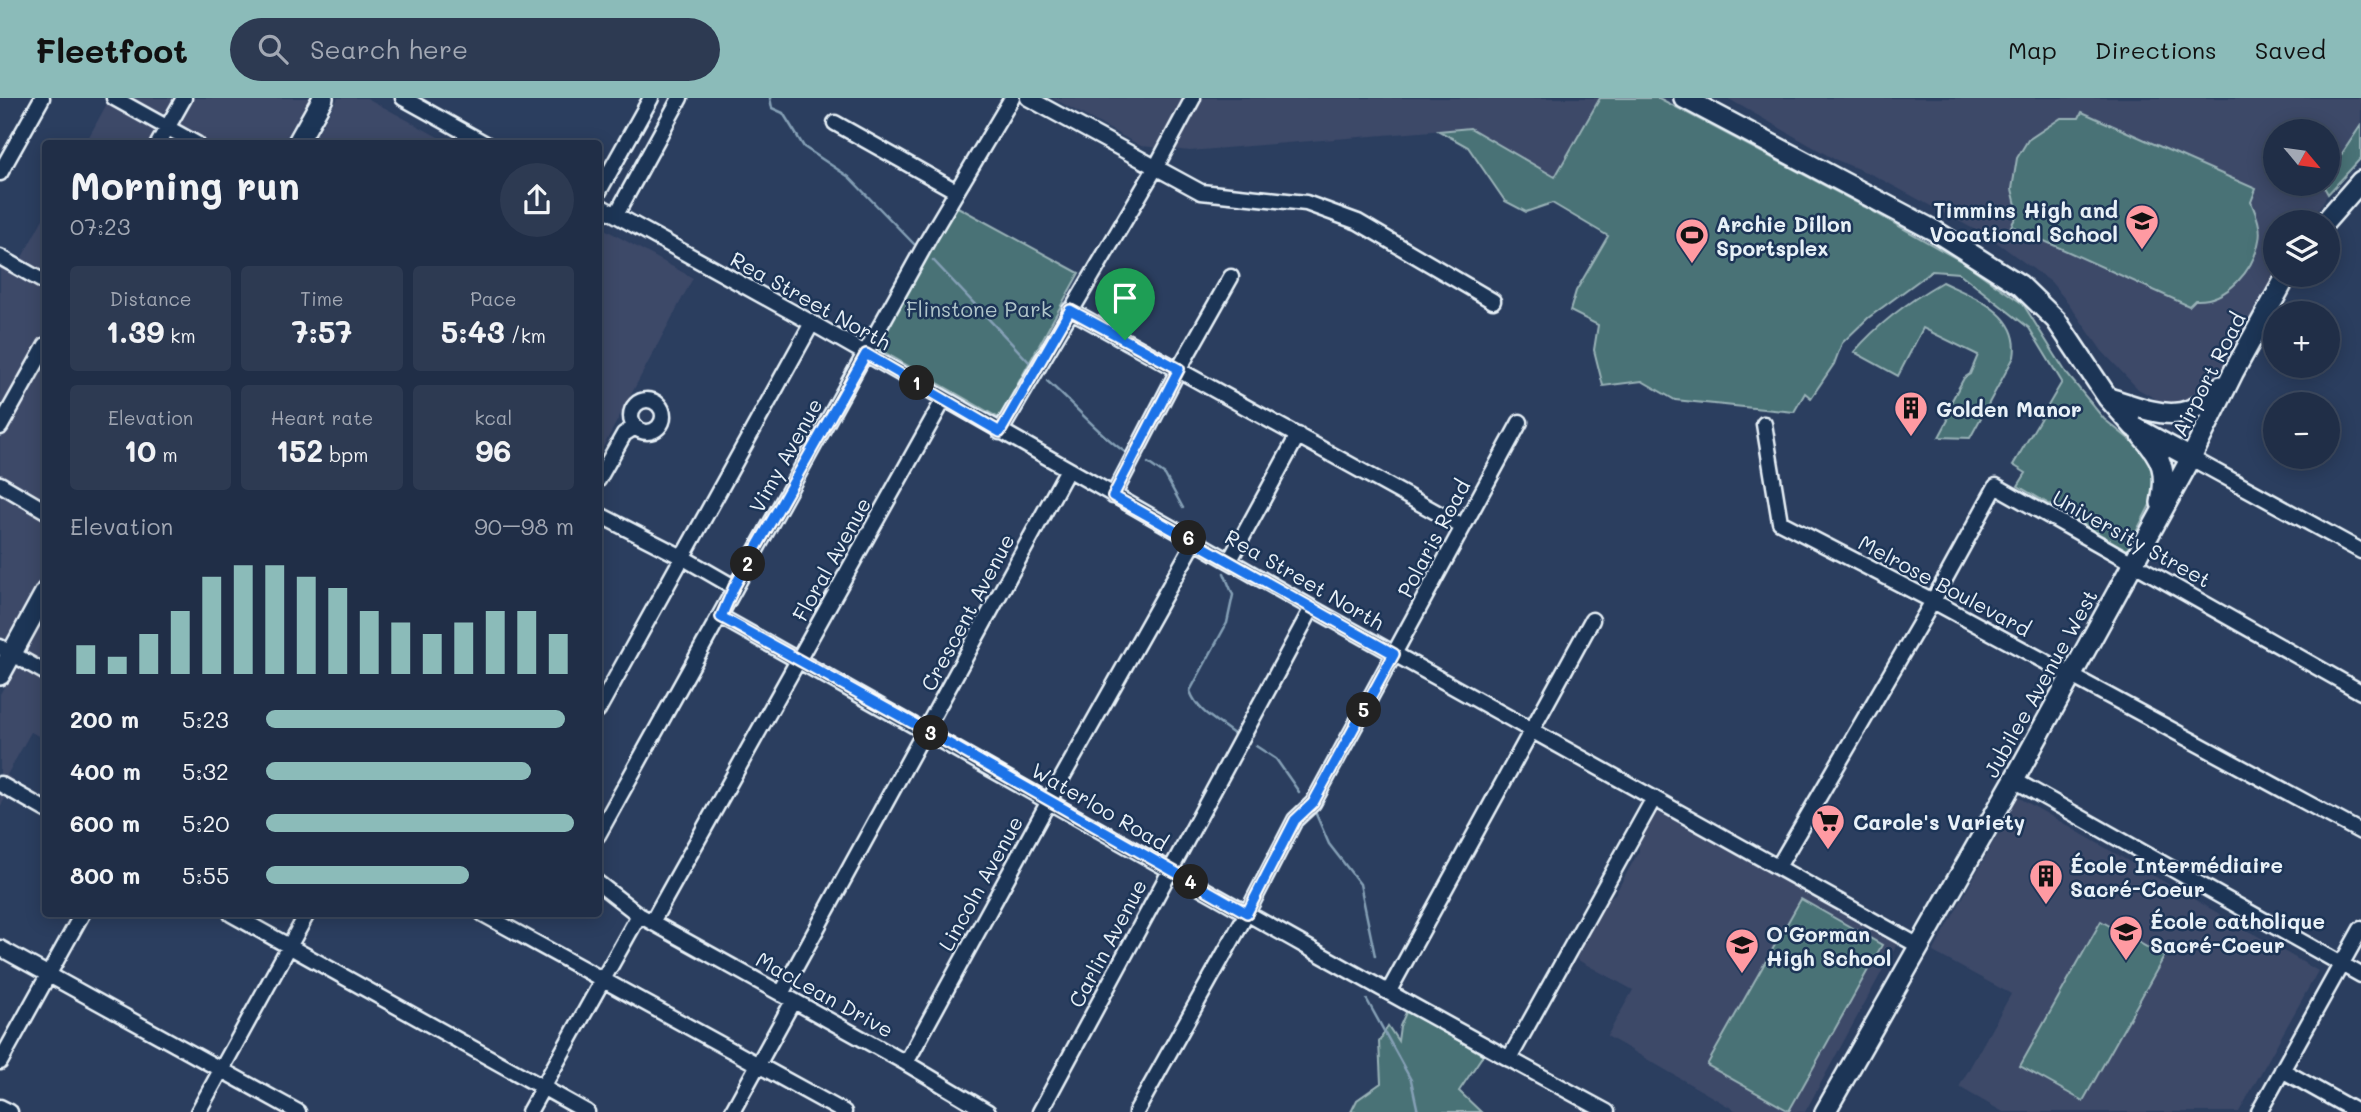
<!DOCTYPE html>
<html lang="en">
<head>
<meta charset="utf-8">
<style>
  body { margin:0; font-family:Mali,sans-serif; background:#2d3a52; color:#f1f3f6; height:100vh; display:flex; flex-direction:column; font-size:26px; white-space:nowrap }
  * { box-sizing:border-box; margin:0 }
  p { font-size:23px; color:#a2a8b4 }
  .icon { flex:none; width:38px; height:38px; fill:none; stroke:currentColor; stroke-width:2; stroke-linecap:round; stroke-linejoin:round }
  .map { position:relative; flex:1; overflow:hidden }
  .side { position:absolute; left:42px; top:42px; width:560px; height:777px; display:flex; flex-direction:column; background:#202e47; border-radius:7px; box-shadow:0 4px 18px #0003,0 0 0 2px #3d4a60 }
  .side>* { flex:none }
  .needle { width:46px; rotate:119deg }
  .controls { position:absolute; left:2263px; top:21px; display:grid; gap:14px }
  .controls a { display:grid; place-items:center; width:77px; height:77px; border-radius:50%; background:#202e47; box-shadow:0 4px 18px #0003,0 0 0 2px #3d4a60; font-size:35px }
  .pin { position:absolute; display:grid; place-items:center; width:60px; height:60px; color:#fff; margin:-72px -30px; border-radius:50% 50% 50% 0; rotate:-45deg; box-shadow:0 0 7px #0007 }
  .pin .icon { rotate:45deg }
  .km { position:absolute; width:35px; height:35px; margin:-18px; border-radius:50%; background:#222; color:#fff; font-size:19px; line-height:35px; text-align:center }
  .round { display:grid; place-items:center; flex:none; width:74px; height:74px; border-radius:37px; background:#2d3a52 }
  .headline { display:flex; align-items:center; justify-content:space-between; height:119px; padding:0 28px }
  h1 { font-size:38px; font-weight:800; line-height:52px }
  .stats { display:grid; grid-template-columns:repeat(3,1fr); gap:10px; height:119px; padding:7px 28px }
  .stats div { display:grid; align-content:center; border-radius:7px; background:#2d3a52; text-align:center }
  .stats b { font-size:30px; font-weight:800 }
  .stats small { font-size:19px; font-weight:400 }
  .stats p { font-size:19px }
  .chart { height:196px; padding:14px 28px }
  .chart p { display:flex; justify-content:space-between }
  .chart svg { width:100%; height:126px; margin-top:7px; stroke:#8bbbb9; stroke-width:6 }
  ul { padding:0 28px; list-style:none; font-size:23px }
  li { display:grid; grid-template-columns:112px 84px 1fr; align-items:center; height:52px }
  li i { height:18px; border-radius:9px; background:#8bbbb9 }
  header { display:flex; align-items:center; gap:42px; box-sizing:border-box; height:98px; padding:0 35px; background:#8bbbb9; color:#111 }
  header strong { font-size:33px }
  nav { display:flex; gap:38px; margin-inline-start:auto; font-size:24px }
  .search { width:490px; height:63px; background:#2d3a52; display:flex; align-items:center; gap:18px; box-sizing:border-box; padding:0 24px; border-radius:38px; color:#a2a8b4; font-size:26px }
  .map>svg:first-child { display:block }
  .built { fill:#3c4868 }
  .green { fill:#4a7276; stroke:#99b2b7; stroke-width:2 }
  .lines { fill:none; stroke-linecap:round; stroke-linejoin:round }
  .stream { stroke:#85a0b6; stroke-width:2.5 }
  .minor-casing { stroke:#e8f1f8; stroke-width:19 }
  .major-casing { stroke:#e8f1f8; stroke-width:24 }
  .minor { stroke:#1d3557; stroke-width:14 }
  .major { stroke:#1d3557; stroke-width:19 }
  .route-casing { stroke:#fff; stroke-width:14 }
  .route { stroke:#1a73e8; stroke-width:9 }
  .labels { text-anchor:middle; dominant-baseline:central; stroke-width:5; stroke-linejoin:round; paint-order:stroke }
  .poi-label { font-size:21px; font-weight:bold; fill:#e8f1f8; stroke:#1d3557; text-anchor:start }
  .street-label { font-size:21px; fill:#e8f1f8; stroke:#1d3557 }
  .park-label { font-size:21px; fill:#b1c5ca; stroke:#1d3557 }
</style>
</head>
<body>
<header>
<strong>Fleetfoot</strong>
<div class="search"><svg class="icon" aria-label="search" viewBox="0 0 24 24"><circle cx="10" cy="10" r="6"/><path d="M15 15l6 6"/></svg>Search here</div>
<nav><a>Map</a><a>Directions</a><a>Saved</a></nav>
</header>
<div class="map">
<svg width="2361" height="1014" viewBox="0 0 2361 1014">
  <rect width="100%" height="100%" fill="#2b3e5f"/>
  <filter id="ink" filterUnits="userSpaceOnUse"><feTurbulence type="fractalNoise" baseFrequency=".0143" numOctaves="2"/><feDisplacementMap in="SourceGraphic" scale="14" xChannelSelector="R" yChannelSelector="G"/><feConvolveMatrix kernelMatrix="1 2 1 2 8 2 1 2 1" color-interpolation-filters="sRGB"/></filter>
  <g filter="url(#ink)">
    <!-- built -->
    <path class="built" d="M 110,0 L 309,0 L 283,45 L 85,46 Z
      M 338,0 L 367,0 L 449,45 L 312,45 Z
      M 1052,0 L 1599,0 L 1555,79 L 1470,30 L 1190,53 L 1141,48 Z
      M 1727,0 L 2361,0 L 2361,27 L 2337,63 L 2328,81 L 2328,33 L 2275,33 L 2275,86 L 2325,86 L 2324,89 L 2328,96 L 2311,124 L 2275,124 L 2275,177 L 2279,177 L 2214,284 L 2203,296 L 2187,306 L 2163,305 L 2138,291 L 2102,253 L 2069,206 L 2051,184 L 1992,141 L 1875,78 L 1834,61 Z
      M 45,117 L 45,477 L 0,560 L 0,152 L 20,163 Z
      M 599,128 L 693,180 L 599,357 Z
      M 45,515 L 45,634 L 42,640 L 31,634 L 7,677 L 15,683 L 0,709 L 0,596 Z
      M 2018,699 L 2318,873 L 2239,1014 L 2003,1014 L 1959,989 L 2011,896 L 1933,854 Z
      M 1657,713 L 1897,846 L 1805,1014 L 1738,1014 L 1607,938 L 1633,892 L 1576,861 L 1607,801 L 1615,796 L 1639,753 L 1639,744 Z"/>
    <!-- green -->
    <path class="green" d="M 1600,0 L 1659,0 L 1865,109 L 1966,166 L 2023,206 L 2067,276 L 2104,321 L 2144,353 L 2156,377 L 2152,403 L 2127,452 L 2018,388 L 2026,375 L 2013,367 L 2062,284 L 2029,230 L 1959,175 L 1932,173 L 1868,220 L 1842,245 L 1834,266 L 1811,300 L 1805,295 L 1794,314 L 1675,302 L 1642,283 L 1603,288 L 1594,252 L 1598,227 L 1570,213 L 1576,193 L 1608,138 L 1552,105 L 1526,114 L 1505,103 L 1468,49 L 1439,33 L 1470,30 L 1555,79 Z
      M 2082,14 L 2256,91 L 2251,104 C 2256,116 2262,130 2259,142 C 2254,172 2227,204 2195,202 L 2189,208 L 2011,128 L 2018,115 L 2012,91 L 2017,60 L 2028,42 L 2061,20 L 2079,20 Z
      M 2361,27 L 2361,60 L 2328,96 L 2324,89 L 2328,86 L 2337,63 Z
      M 954,107 L 1079,175 L 999,320 L 877,250 Z
      M 1942,184 C 1973,199 2022,215 2014,259 L 1970,340 L 1939,339 L 1948,322 L 1945,315 L 1964,280 L 1970,276 L 1978,257 L 1923,230 L 1898,278 L 1854,254 C 1879,225 1909,203 1942,184 Z
      M 1801,801 L 1882,847 L 1789,1013 L 1707,967 Z
      M 2101,823 L 2164,859 L 2083,1003 L 2020,968 Z
      M 1407,912 L 1483,957 L 1459,993 L 1481,1014 L 1351,1014 L 1357,1002 L 1381,985 L 1379,944 L 1388,928 L 1398,943 L 1400,928 Z"/>
    <g class="lines">
      <!-- stream -->
      <path class="stream" d="M 770,0 L 772,10 L 783,15 L 804,49 L 849,79 L 914,146
        M 933,162 L 1031,266
        M 1047,283 C 1074,306 1096,334 1125,354
        M 1148,365 L 1165,377 L 1183,410
        M 1224,475 L 1233,497 L 1227,525 L 1190,593 C 1198,615 1218,623 1235,637
        M 1256,648 L 1276,661 L 1299,694
        M 1316,716 L 1329,746 L 1360,786 L 1375,858
        M 1367,902 L 1411,982 L 1418,1014"/>
      <!-- minor casing -->
      <g class="minor-casing">
        <path id="minor" d="M 114,0 L 197,46
          M 403,0 L 486,46
          M 1028,0 L 1201,94 L 1306,105 L 1358,124 L 1493,203
          M 835,25 L 956,93
          M 158,46 L 184,0
          M 0,75 L 42,0
          M 598,95 L 651,0
          M 598,107 L 812,225 L 1312,510 L 1919,848
          M 616,117 L 680,0
          M 0,159 L 46,185
          M 1070,212 L 1463,429
          M631 318a16 16 0 1 1 32 0a16 16 0 1 1-32 0Z
          M 1764,326 L 1780,424 L 1933,503 L 2361,734
          M 0,329 L 46,247
          M 1000,334 L 1156,69 L 1193,0
          M 2191,360 L 2361,453
          M 598,382 L 624,336 L 635,329
          M 0,386 L 46,413
          M 1113,398 L 1179,271 L 1231,179
          M 598,416 L 682,459 L 734,489
          M 1230,462 L 1298,337
          M 721,519 C 1016,684 1309,853 1607,1014
          M 0,549 L 46,575
          M 598,612 L 812,225
          M 2014,682 L 2361,877
          M 0,686 L 46,712
          M 598,737 L 929,140 L 1012,0
          M 1778,769 L 1933,503 L 1996,388 L 2361,594
          M 598,785 L 639,817 L 906,965 L 988,1014
          M 231,816 L 587,1014
          M 483,816 L 844,1014
          M 652,824 L 944,301
          M 0,850 L 298,1014
          M 1389,893 L 1592,522
          M 781,896 L 1068,371
          M 1509,961 L 1654,700
          M 0,964 L 82,816
          M 906,965 L 1049,703 L 1195,443
          M 2282,972 L 2357,1014
          M 0,1009 L 10,1014
          M 198,1014 L 307,816
          M 529,1014 L 639,817
          M 732,1014 L 793,903
          M 1040,1014 L 1312,510
          M 1136,1014 L 1247,815 L 1295,722 L 1313,705 L 1520,324
          M 2259,1014 L 2361,831"/>
      </g>
      <!-- major casing -->
      <g class="major-casing">
        <path id="major" d="M 1684,0 L 1935,133 L 2020,187 L 2056,222 L 2108,300 L 2134,329 L 2191,360
          M 297,46 L 323,0
          M 2325,124 L 2361,83
          M 2109,300 C 2155,314 2185,331 2221,288
          M 2142,338 C 2163,361 2167,373 2161,405
          M 0,577 L 46,493
          M 1825,1014 L 2014,682 L 2191,360 L 2233,275 L 2287,177"/>
      </g>
      <!-- minor -->
      <use href="#minor" class="minor"/>
      <!-- major -->
      <use href="#major" class="major"/>
    </g>
  </g>
  <g class="lines" filter="url(#ink)">
    <!-- route casing -->
    <g class="route-casing">
      <path id="route" d="M 1070,212 L 1179,271 L 1113,398 L 1394,556 L 1313,705 L 1295,722 L 1247,815 L 927,633 L 721,519 L 734,489 L 866,256 L 1000,334 Z"/>
    </g>
    <!-- route -->
    <use href="#route" class="route"/>
  </g>
  <!-- icons -->
  <defs>
    <g id="school-pin" transform="scale(1.75)"><path d="M0 17L-7.5 6A9.5 9.5 0 1 1 7.5 6Z" fill="#ff9aa2" stroke="#1d3557"/><path d="M0-5L7-2L0 1L-7-2ZM-4 1L0 2.5L4 1V4Q0 6-4 4Z" fill="#111"/></g>
    <g id="stadium-pin" transform="scale(1.75)"><path d="M0 17L-7.5 6A9.5 9.5 0 1 1 7.5 6Z" fill="#ff9aa2" stroke="#1d3557"/><path d="M0-5a6.5 5 0 1 0 0 10a6.5 5 0 1 0 0-10ZM-3.5-1.8h7v3.6h-7Z" fill="#111"/></g>
    <g id="building-pin" transform="scale(1.75)"><path d="M0 17L-7.5 6A9.5 9.5 0 1 1 7.5 6Z" fill="#ff9aa2" stroke="#1d3557"/><path d="M-4-6H4V6H1V3H-1V6H-4ZM-2.5-4.3h1.7v1.8h-1.7ZM.8-4.3h1.7v1.8H.8ZM-2.5-1h1.7V.8h-1.7ZM.8-1h1.7V.8H.8Z" fill="#111"/></g>
    <g id="supermarket-pin" transform="scale(1.75)"><path d="M0 17L-7.5 6A9.5 9.5 0 1 1 7.5 6Z" fill="#ff9aa2" stroke="#1d3557"/><path d="M-6-5.5h2.5l.6 2H6L4.5 2H-2.5L-4.4-4H-6ZM-1.5 3.2a1.3 1.3 0 1 0 .1 0ZM3 3.2a1.3 1.3 0 1 0 .1 0Z" fill="#111"/></g>
  </defs>
  <g fill-rule="evenodd">
    <use href="#school-pin" x="2142" y="123"/>
    <use href="#stadium-pin" x="1692" y="137"/>
    <use href="#building-pin" x="1911" y="310"/>
    <use href="#supermarket-pin" x="1828" y="723"/>
    <use href="#building-pin" x="2046" y="778"/>
    <use href="#school-pin" x="2126" y="834"/>
    <use href="#school-pin" x="1742" y="847"/>
  </g>
  <g class="labels">
    <!-- poi labels -->
    <g class="poi-label">
      <text x="2118" y="111" text-anchor="end">Timmins High and<tspan x="2118" dy="24">Vocational School</tspan></text>
      <text x="1716" y="125">Archie Dillon<tspan x="1716" dy="24">Sportsplex</tspan></text>
      <text x="1936" y="310">Golden Manor</text>
      <text x="1853" y="723">Carole's Variety</text>
      <text x="2070" y="766">École Intermédiaire<tspan x="2070" dy="24">Sacré-Coeur</tspan></text>
      <text x="2150" y="822">École catholique<tspan x="2150" dy="24">Sacré-Coeur</tspan></text>
      <text x="1766" y="835">O'Gorman<tspan x="1766" dy="24">High School</tspan></text>
    </g>
    <!-- street labels -->
    <g class="street-label">
      <text transform="translate(811 202) rotate(29)">Rea Street North</text>
      <text transform="translate(2208 276) rotate(-63)">Airport Road</text>
      <text transform="translate(785 357) rotate(-61)">Vimy Avenue</text>
      <text transform="translate(1433 440) rotate(-62)">Polaris Road</text>
      <text transform="translate(2132 440) rotate(29)">University Street</text>
      <text transform="translate(831 461) rotate(-61)">Floral Avenue</text>
      <text transform="translate(1305 481) rotate(30)">Rea Street North</text>
      <text transform="translate(1945 487) rotate(28)">Melrose Boulevard</text>
      <text transform="translate(967 514) rotate(-62)">Crescent Avenue</text>
      <text transform="translate(2040 585) rotate(-61)">Jubilee Avenue West</text>
      <text transform="translate(1100 708) rotate(30)">Waterloo Road</text>
      <text transform="translate(980 785) rotate(-61)">Lincoln Avenue</text>
      <text transform="translate(1107 845) rotate(-62)">Carlin Avenue</text>
      <text transform="translate(825 896) rotate(29)">MacLean Drive</text>
    </g>
    <!-- park labels -->
    <g class="park-label">
      <text x="979" y="210">Flinstone Park</text>
    </g>
  </g>
</svg>
<div class="controls">
<a><svg class="needle" viewBox="-14 -14 28 28"><path d="M0-13l5 13h-10z" fill="#e53935"/><path d="M0 13l5-13h-10z" fill="#a2a8b4"/></svg></a>
<a><svg class="icon" aria-label="layers" viewBox="0 0 24 24"><path d="M12 4l9 5-9 5-9-5zM3 14l9 5 9-5"/></svg></a>
<a>+</a>
<a>−</a>
</div>
<div class="pin" style="left:1125px;top:242px;background:#1e9e55"><svg class="icon" aria-label="arrive" viewBox="0 0 24 24"><path d="M6 21V4h12l-3 4 3 4H6"/></svg></div>
<b class="km" style="left:917px;top:285px">1</b>
<b class="km" style="left:748px;top:466px">2</b>
<b class="km" style="left:931px;top:635px">3</b>
<b class="km" style="left:1191px;top:784px">4</b>
<b class="km" style="left:1364px;top:612px">5</b>
<b class="km" style="left:1189px;top:440px">6</b>
<section class="side">
<div class="headline"><div><h1>Morning run</h1><p>07:23</p></div><a class="round"><svg class="icon" aria-label="share" viewBox="0 0 24 24"><path d="M12 15V3M7 8l5-5 5 5M5 13v7h14v-7"/></svg></a></div>
<div class="stats">
<div><p>Distance</p><b>1.39<small> km</small></b></div>
<div><p>Time</p><b>7:57</b></div>
<div><p>Pace</p><b>5:43<small> /km</small></b></div>
</div>
<div class="stats">
<div><p>Elevation</p><b>10<small> m</small></b></div>
<div><p>Heart rate</p><b>152<small> bpm</small></b></div>
<div><p>kcal</p><b>96</b></div>
</div>
<div class="chart"><p><span>Elevation</span>90–98 m</p>
<svg viewBox="0 0 160 44" preserveAspectRatio="none"><path d="M5 44V34M15 44V38M25 44V30M35 44V22M45 44V10M55 44V6M65 44V6M75 44V10M85 44V14M95 44V22M105 44V26M115 44V30M125 44V26M135 44V22M145 44V22M155 44V30"/></svg>
</div>
<ul>
<li><b>200 m</b>5:23<i style="width:97%"></i></li>
<li><b>400 m</b>5:32<i style="width:86%"></i></li>
<li><b>600 m</b>5:20<i style="width:100%"></i></li>
<li><b>800 m</b>5:55<i style="width:66%"></i></li>
</ul>
</section>
</div>
</body>
</html>
